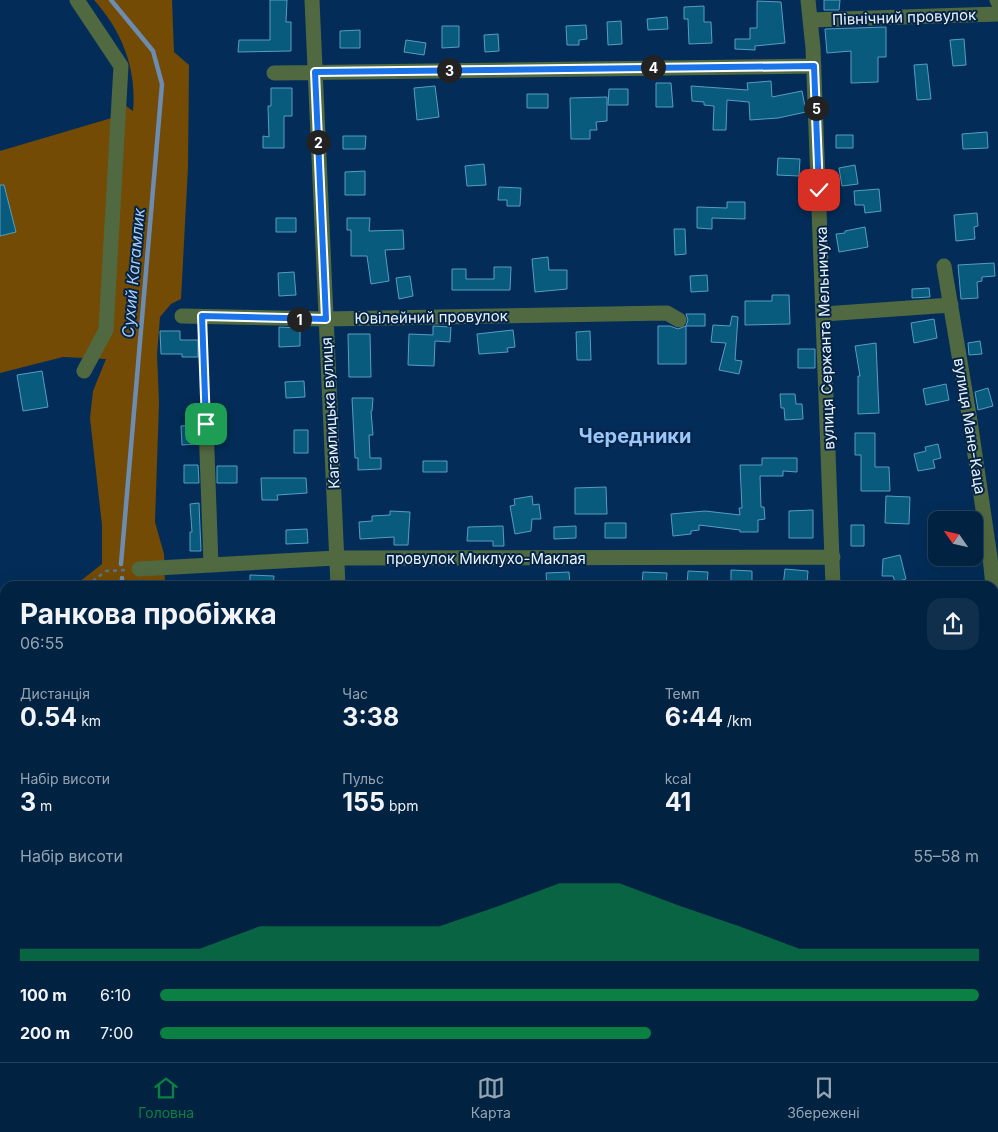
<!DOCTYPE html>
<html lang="uk">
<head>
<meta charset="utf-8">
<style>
  body { margin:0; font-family:Inter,sans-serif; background:#102f4d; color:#f1f3f6; height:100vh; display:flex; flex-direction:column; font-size:19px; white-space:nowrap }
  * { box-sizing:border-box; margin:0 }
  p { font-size:16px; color:#96a4b2 }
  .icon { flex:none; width:28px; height:28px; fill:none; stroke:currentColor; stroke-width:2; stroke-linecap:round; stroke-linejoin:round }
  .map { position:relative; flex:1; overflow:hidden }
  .details { position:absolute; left:0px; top:581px; width:999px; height:481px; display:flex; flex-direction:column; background:#022242; border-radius:15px 15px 0 0; box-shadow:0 5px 20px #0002,0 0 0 1px #233f5b }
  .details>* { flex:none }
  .needle { width:32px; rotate:304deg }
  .fabs { position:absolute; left:928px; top:511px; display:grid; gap:10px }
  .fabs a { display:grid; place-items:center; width:55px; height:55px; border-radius:10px; background:#022242; box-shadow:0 5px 20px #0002,0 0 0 1px #233f5b; font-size:25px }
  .pin { position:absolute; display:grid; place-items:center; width:42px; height:42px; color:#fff; margin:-21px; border-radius:10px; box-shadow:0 2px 8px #0006 }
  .km { position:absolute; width:25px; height:25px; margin:-12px; border-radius:50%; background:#222; color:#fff; font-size:14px; line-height:25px; text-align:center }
  .round { display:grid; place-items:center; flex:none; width:52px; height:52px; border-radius:15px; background:#102f4d }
  .head { display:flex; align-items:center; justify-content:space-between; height:85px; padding:0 20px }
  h1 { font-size:28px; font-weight:700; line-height:38px }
  .stats { display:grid; grid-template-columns:repeat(3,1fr); gap:8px; height:85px; padding:5px 20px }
  .stats div { display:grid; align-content:center }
  .stats b { font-size:25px; font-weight:700 }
  .stats small { font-size:14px; font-weight:400 }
  .stats p { font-size:14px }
  .chart { height:140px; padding:10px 20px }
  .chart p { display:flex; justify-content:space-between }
  .chart svg { width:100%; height:90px; margin-top:5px; fill:#0b8043; opacity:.7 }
  ul { padding:0 20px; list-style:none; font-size:16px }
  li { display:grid; grid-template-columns:80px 60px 1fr; align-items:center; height:38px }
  li i { height:12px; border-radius:6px; background:#0b8043 }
  .tab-bar { display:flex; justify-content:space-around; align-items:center; height:70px; border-top:1px solid #233f5b; background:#022242; font-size:14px; color:#96a4b2 }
  .tab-bar a { display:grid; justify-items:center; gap:2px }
  .tab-bar .on { color:#0b8043 }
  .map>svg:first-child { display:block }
  .green { fill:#4e3409 }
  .forest { fill:#734b04 }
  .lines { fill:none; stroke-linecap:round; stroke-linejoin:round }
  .stream { stroke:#6c8cb2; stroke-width:4.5 }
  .building { fill:#085b7d; stroke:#579dc2 }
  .path { stroke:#547292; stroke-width:2.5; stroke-dasharray:4 4; stroke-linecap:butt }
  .minor { stroke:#516941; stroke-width:15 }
  .route-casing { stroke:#fff; stroke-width:10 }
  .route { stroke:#1a73e8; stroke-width:6 }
  .labels { text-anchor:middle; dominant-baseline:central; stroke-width:4; stroke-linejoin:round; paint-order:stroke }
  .street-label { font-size:15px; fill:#eaf3fe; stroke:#052445 }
  .water-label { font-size:16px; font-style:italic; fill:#a8cdf9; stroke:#052445 }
  .district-label { font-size:20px; font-weight:bold; fill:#9ac6fb; stroke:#052445 }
</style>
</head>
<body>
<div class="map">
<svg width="998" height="1062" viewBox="0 0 998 1062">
  <rect width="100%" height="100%" fill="#032d58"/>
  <!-- green -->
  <path class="green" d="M 994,739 L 996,739 L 998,760 L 998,841 L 994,841 Z"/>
  <!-- forest -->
  <path class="forest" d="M 94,0 L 172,0 L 174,52 L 189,65 L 188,167 L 181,299 L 171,304 L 160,317 L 157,354 L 159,403 L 155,522 L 164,554 L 165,586 L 74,586 L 102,564 L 102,525 L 90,418 L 93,391 L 106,359 L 63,357 L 0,373 L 0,151 L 115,117 L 126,106 L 133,111 C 137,69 122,31 94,0 Z"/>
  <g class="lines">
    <!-- stream -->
    <path class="stream" d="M 111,0 L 153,51 L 162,84 L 121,564
      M 122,586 L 122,578"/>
  </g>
  <!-- building -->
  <path class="building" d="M 270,0 L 287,0 L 286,22 L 291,22 L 291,51 L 238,52 L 239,40 L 270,40 Z
    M 824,0 L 840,0 L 839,10 L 824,10 Z
    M 757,1 L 781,2 L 785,43 L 755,46 L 755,50 L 735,49 L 735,39 L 750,39 L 750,28 L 757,28 Z
    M 704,6 L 704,22 L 711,22 L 712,43 L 689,44 L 688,19 L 684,19 L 684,7 Z
    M 667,17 L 668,29 L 648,30 L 647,19 Z
    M 621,21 L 622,44 L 608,45 L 607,22 Z
    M 586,25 L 587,39 L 579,40 L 579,45 L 567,45 L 566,26 Z
    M 442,26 L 459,26 L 459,47 L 442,48 Z
    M 886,27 L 886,57 L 878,57 L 878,82 L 851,83 L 851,51 L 827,53 L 825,29 Z
    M 360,30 L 360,48 L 340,48 L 340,31 Z
    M 498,34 L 499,51 L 485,52 L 484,35 Z
    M 964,39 L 966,65 L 953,66 L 950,40 Z
    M 406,40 L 426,43 L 424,55 L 404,52 Z
    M 927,64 L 931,99 L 917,100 L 914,65 Z
    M 771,81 L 772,97 L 802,91 L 806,112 L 778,118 L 750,120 L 749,102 L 727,100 L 726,130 L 713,130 L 714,106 L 704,105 L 704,102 L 692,101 L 691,86 L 748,90 L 747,83 Z
    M 656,83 L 671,83 L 673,107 L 656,107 Z
    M 435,86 L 439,117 L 417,120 L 414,88 Z
    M 271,88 L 292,88 L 292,116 L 284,116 L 284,148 L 263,148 L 263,136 L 269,137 L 268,106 L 271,106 Z
    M 609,89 L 628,89 L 628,105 L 608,105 Z
    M 527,94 L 548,94 L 548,108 L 527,108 Z
    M 607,97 L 607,121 L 596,122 L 597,130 L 590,130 L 590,139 L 571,139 L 570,98 Z
    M 987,132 L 988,148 L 963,149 L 962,134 Z
    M 836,135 L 853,135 L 853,148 L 836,148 Z
    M 343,136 L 366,136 L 365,149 L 343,149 Z
    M 778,158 L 800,159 L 799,176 L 777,175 Z
    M 484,164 L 486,185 L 467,186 L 465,166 Z
    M 855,165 L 858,184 L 842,186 L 839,168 Z
    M 365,171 L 365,195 L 345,195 L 345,172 Z
    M 0,185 L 4,185 L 16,232 L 0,236 Z
    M 499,187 L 521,188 L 520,206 L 507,206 L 507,200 L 498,200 Z
    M 879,189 L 881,211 L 865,213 L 864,205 L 855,205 L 854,191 Z
    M 727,202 L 745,202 L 745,219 L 712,218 L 712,229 L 697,228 L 697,207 L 727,208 Z
    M 977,213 L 978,226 L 974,227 L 975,239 L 956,241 L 954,215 Z
    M 276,218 L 296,218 L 296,232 L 276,232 Z
    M 347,218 L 370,218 L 369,231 L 403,230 L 404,249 L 385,250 L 389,281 L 371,284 L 367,256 L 351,256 L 351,230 L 347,230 Z
    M 865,227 L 868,247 L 839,252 L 836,234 L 845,233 L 845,231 Z
    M 674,229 L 685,229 L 686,254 L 675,255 Z
    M 548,257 L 549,270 L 567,270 L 567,289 L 535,292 L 532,259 Z
    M 994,263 L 995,276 L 982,277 L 982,281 L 977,282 L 978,298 L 961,299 L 958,265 Z
    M 494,267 L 511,267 L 510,290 L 452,290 L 452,269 L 466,269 L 466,279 L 494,279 Z
    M 294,272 L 296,295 L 279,296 L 278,273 Z
    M 707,275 L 708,291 L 691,292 L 690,276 Z
    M 410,276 L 413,296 L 399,299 L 396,278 Z
    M 929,288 L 930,297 L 912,298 L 912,289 Z
    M 772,295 L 789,295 L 790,324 L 745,325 L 745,301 L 772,301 Z
    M 686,314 L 705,314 L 705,326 L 686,326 L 688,320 Z
    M 732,316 L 738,317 L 735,360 L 742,361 L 739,374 L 719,370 L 726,343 L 711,342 L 713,325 L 730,326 Z
    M 934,319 L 937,338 L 914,343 L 911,323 Z
    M 433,326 L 451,327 L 450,342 L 435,341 L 434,366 L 408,365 L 409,334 L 433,335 Z
    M 658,326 L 670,326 L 678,329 L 686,326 L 686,364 L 658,364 Z
    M 279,327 L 300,328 L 300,346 L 279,347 Z
    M 513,330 L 515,347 L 507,348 L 508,352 L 479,354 L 477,334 Z
    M 160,331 L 180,331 L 180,340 L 198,340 L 198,357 L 182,357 L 182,354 L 161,354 Z
    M 590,331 L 591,360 L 577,360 L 576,332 Z
    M 348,334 L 370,334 L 371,377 L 349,377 Z
    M 980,341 L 982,354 L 969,355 L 968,343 Z
    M 876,343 L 879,413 L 858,414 L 858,376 L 860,376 L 855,346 Z
    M 798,349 L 815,349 L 815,368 L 798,368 Z
    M 42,371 L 48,407 L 23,411 L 17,375 Z
    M 304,381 L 305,397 L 286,398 L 285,382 Z
    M 946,384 L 949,400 L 926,405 L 923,389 Z
    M 988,388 L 993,406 L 978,410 L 975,392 Z
    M 780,394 L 795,394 L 796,404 L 802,404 L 803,419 L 785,420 L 784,408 L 781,408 Z
    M 352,398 L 373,398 L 372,411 L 371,411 L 373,435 L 369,435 L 370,458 L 381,458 L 381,469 L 358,470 L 358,458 L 355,458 Z
    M 197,425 L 197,444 L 182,445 L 181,426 Z
    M 294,430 L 308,430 L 308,453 L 294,453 Z
    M 855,433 L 875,433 L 875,467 L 889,467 L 890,491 L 861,491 L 861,455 L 855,455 Z
    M 938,444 L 941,458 L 933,460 L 935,468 L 918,471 L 914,454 L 926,451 L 925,447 Z
    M 762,458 L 797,458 L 797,472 L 783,471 L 783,476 L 760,476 L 761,507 L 764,507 L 765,519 L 758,520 L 758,532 L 740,532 L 740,530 L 699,525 L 699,530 L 691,531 L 691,534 L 673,536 L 671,514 L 705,511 L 740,515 L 739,508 L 742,508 L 740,465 L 762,465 Z
    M 423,461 L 447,461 L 447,472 L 423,472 Z
    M 184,465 L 198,465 L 199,483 L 184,483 Z
    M 217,466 L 237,466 L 237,483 L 217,483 Z
    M 261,478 L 306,478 L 307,493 L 277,495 L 278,500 L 262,500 Z
    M 606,487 L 607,514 L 575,514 L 575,488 Z
    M 532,496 L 533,505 L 539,504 L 541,519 L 532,519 L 531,531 L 515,534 L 510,506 L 515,505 L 514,499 Z
    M 886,496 L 910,497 L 909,524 L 885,523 Z
    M 199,503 L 201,551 L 190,551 L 190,532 L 192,532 L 190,504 Z
    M 813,510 L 813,538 L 789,538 L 789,511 Z
    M 390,511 L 410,512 L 408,545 L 394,545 L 394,537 L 360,539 L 359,522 L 372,521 L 372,516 L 390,515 Z
    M 605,523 L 626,523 L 626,538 L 605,538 Z
    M 851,525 L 864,525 L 864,546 L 851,546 Z
    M 503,526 L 504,546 L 493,546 L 493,541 L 467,541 L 468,527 Z
    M 576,526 L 576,538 L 554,539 L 554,527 Z
    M 307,529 L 308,543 L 286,544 L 286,530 Z
    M 900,555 L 906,579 L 895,582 L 893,576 L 882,576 L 883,559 Z
    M 785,569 L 808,571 L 807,583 L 800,582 L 800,586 L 783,586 Z
    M 731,570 L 752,571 L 752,586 L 731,586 Z
    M 688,571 L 708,572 L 707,586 L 687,586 Z
    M 569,572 L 570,585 L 547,586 L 546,573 Z
    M 643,572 L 667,573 L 666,586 L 642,586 Z
    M 250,575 L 274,576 L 273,586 L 250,586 Z"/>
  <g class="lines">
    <!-- path -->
    <path class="path" d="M 203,330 L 205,410
      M 86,586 L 106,571 L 125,570
      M 0,693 L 5,685
      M 994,742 L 998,742
      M 994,791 L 998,793"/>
    <!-- minor -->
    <path class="minor" d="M 77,0 L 121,66 L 106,330 L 84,371
      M 312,0 L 338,586
      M 808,0 L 813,48 L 833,586
      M 997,0 L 998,2
      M 810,20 L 998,14
      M 274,73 L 814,66
      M 944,266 L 970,421 L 990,557 L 993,586
      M 824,314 L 951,305
      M 182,316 L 326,319 L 667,313 L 679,320
      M 206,424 L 211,565
      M 139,569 L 336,558 L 833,557
      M 994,596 L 998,645
      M 0,743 L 5,750
      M 107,1058 L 109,1062
      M 405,1058 L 406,1062
      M 547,1058 L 548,1062
      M 835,1062 L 836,1058"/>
  </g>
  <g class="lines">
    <!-- route casing -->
    <g class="route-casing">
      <path id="route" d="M 206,424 L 202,316 L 326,319 L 315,72 L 814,66 L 819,190"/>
    </g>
    <!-- route -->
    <use href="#route" class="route"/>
  </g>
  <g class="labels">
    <!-- street labels -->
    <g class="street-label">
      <text transform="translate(904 17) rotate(-2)">Північний провулок</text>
      <text transform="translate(431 317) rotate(-1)">Ювілейний провулок</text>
      <text transform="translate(825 338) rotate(-92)">вулиця Сержанта Мельничука</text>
      <text transform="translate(330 413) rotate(-93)">Кагамлицька вулиця</text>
      <text transform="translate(970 426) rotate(81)">вулиця Мане-Каца</text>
      <text x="486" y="558">провулок Миклухо-Маклая</text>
    </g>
    <!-- water labels -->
    <g class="water-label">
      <text transform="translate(133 273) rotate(-85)">Сухий Кагамлик</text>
    </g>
    <!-- district labels -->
    <g class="district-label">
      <text x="635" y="436">Чередники</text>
    </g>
  </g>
</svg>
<div class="fabs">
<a><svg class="needle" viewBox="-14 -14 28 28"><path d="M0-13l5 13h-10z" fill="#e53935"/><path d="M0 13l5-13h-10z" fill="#96a4b2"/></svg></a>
</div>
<div class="pin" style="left:206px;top:424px;background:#1e9e55"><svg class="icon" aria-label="arrive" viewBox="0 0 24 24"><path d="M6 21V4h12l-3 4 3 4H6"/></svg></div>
<div class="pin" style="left:819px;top:190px;background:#d93025"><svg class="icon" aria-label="check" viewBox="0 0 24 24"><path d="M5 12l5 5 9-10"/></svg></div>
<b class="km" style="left:299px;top:319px">1</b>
<b class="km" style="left:318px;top:142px">2</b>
<b class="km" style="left:449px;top:70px">3</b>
<b class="km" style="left:653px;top:67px">4</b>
<b class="km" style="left:816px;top:108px">5</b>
<section class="details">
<div class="head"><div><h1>Ранкова пробіжка</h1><p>06:55</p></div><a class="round"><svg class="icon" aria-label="share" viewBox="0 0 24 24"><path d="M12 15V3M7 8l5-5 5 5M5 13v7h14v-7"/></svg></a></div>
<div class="stats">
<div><p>Дистанція</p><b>0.54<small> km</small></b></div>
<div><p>Час</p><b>3:38</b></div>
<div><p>Темп</p><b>6:44<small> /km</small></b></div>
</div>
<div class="stats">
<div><p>Набір висоти</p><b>3<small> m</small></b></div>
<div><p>Пульс</p><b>155<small> bpm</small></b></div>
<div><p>kcal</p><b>41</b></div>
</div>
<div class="chart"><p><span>Набір висоти</span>55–58 m</p>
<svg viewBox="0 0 160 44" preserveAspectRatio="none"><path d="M0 44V38L10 38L20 38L30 38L40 27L50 27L60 27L70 27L80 17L90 6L100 6L110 17L120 27L130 38L140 38L150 38L160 38V44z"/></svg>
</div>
<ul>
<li><b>100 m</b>6:10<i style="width:100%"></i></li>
<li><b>200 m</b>7:00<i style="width:60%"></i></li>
</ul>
</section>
</div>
<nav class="tab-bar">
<a class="on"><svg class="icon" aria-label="home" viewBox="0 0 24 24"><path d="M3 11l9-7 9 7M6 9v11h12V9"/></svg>Головна</a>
<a><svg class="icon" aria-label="map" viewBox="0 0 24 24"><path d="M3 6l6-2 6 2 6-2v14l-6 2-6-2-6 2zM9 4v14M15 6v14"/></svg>Карта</a>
<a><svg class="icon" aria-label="saved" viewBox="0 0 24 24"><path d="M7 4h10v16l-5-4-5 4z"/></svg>Збережені</a>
</nav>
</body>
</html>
